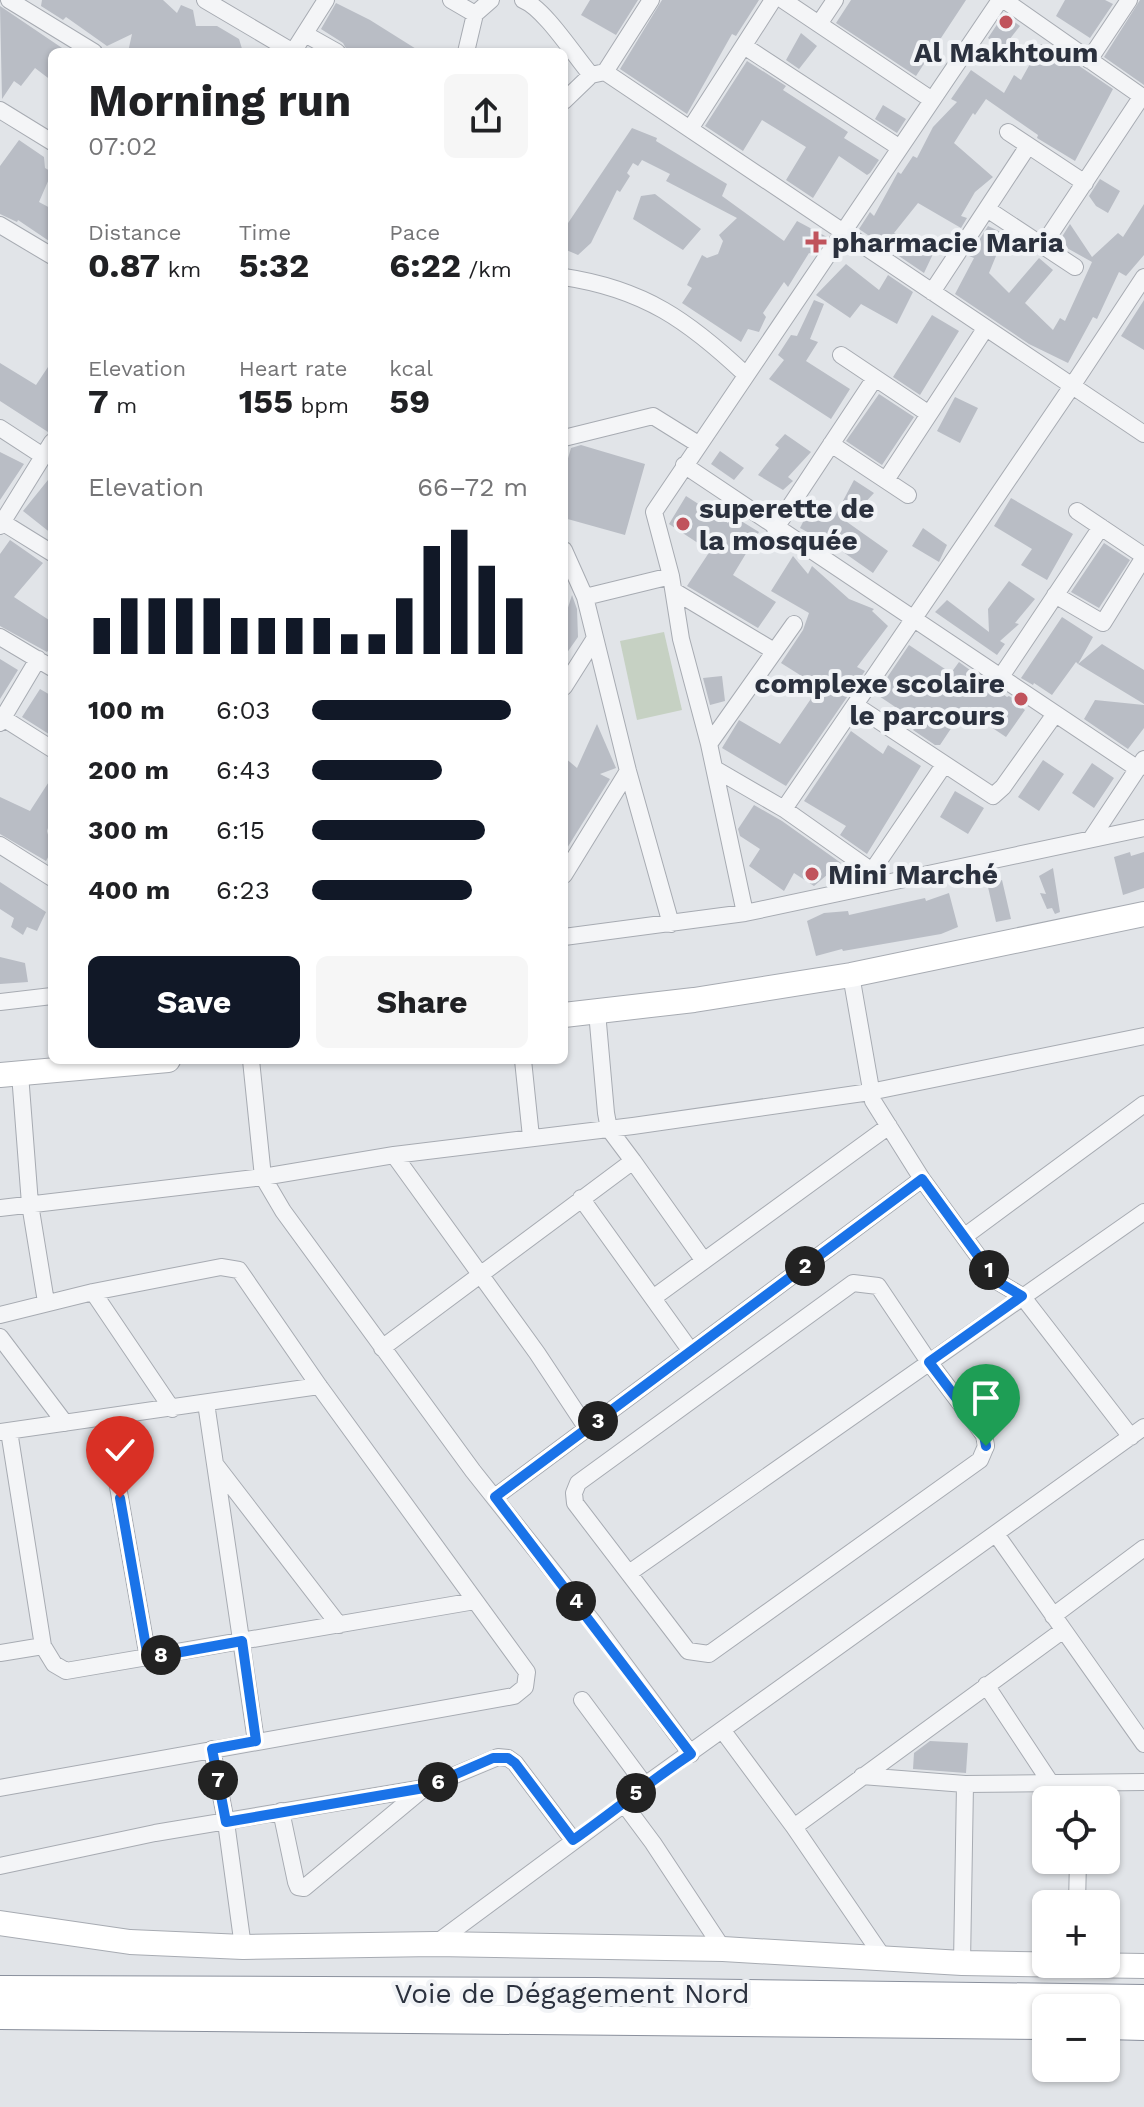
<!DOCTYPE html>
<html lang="en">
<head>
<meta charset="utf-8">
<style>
  body { margin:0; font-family:"Work Sans",sans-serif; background:#f6f6f6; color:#202124; height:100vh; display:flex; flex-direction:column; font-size:30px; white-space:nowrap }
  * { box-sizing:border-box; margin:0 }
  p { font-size:26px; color:#757577 }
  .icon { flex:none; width:44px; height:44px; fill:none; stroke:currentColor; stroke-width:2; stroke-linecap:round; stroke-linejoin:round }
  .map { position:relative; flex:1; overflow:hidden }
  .side { position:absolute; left:48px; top:48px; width:520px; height:1016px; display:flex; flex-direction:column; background:#fff; border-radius:12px; box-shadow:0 2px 6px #0004 }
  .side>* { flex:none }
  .tools { position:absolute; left:1032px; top:1786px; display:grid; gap:16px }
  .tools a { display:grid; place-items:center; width:88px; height:88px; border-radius:12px; background:#fff; box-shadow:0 2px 6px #0004; font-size:40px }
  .pin { position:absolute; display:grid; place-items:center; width:68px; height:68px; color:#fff; margin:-82px -34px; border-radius:50% 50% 50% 0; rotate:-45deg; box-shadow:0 0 8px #0007 }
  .pin .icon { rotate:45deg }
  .km { position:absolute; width:40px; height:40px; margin:-20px; border-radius:50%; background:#222; color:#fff; font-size:22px; line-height:40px; text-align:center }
  .round { display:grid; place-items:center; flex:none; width:84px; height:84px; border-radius:12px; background:#f6f6f6 }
  .headline { display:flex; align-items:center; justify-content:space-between; height:136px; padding:0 40px }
  h1 { font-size:44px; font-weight:700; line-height:60px }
  .stats { display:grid; grid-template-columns:repeat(3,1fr); gap:12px; height:136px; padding:8px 40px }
  .stats div { display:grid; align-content:center }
  .stats b { font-size:34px; font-weight:700 }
  .stats small { font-size:22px; font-weight:400 }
  .stats p { font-size:22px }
  .chart { height:224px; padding:16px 40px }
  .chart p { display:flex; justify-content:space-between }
  .chart svg { width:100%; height:144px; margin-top:8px; stroke:#111827; stroke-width:6 }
  .cta { display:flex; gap:16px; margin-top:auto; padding:16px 40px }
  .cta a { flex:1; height:92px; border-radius:12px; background:#111827; color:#fff; font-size:32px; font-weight:700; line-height:92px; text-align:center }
  .cta a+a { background:#f6f6f6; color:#202124 }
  ul { padding:0 40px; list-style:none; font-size:26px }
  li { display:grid; grid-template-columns:128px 96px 1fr; align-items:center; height:60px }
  li i { height:20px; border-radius:10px; background:#111827 }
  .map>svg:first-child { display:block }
  .green { fill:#c6d1c3 }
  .building { fill:#b9bdc5 }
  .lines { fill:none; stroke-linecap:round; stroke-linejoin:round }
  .minor-casing { stroke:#a7abb2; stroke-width:18 }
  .secondary-casing { stroke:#a7abb2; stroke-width:26 }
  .trunk-casing { stroke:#8a909d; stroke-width:30 }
  .minor { stroke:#f4f5f7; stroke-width:16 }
  .secondary { stroke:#fff; stroke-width:24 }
  .trunk { stroke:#fff; stroke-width:28 }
  .route-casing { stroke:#fff; stroke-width:16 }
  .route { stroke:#1a73e8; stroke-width:10 }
  .poi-dot { fill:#c0535c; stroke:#f1f3f6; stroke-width:3 }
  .labels { text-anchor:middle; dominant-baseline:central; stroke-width:8; stroke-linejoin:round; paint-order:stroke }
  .poi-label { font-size:28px; font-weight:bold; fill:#2b313e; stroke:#f1f3f6; text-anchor:start }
  .street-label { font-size:28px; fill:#2b313e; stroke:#f1f3f6 }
</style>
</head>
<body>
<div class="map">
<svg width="1144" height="2107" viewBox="0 0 1144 2107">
  <rect width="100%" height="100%" fill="#e1e4e8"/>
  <!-- green -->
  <path class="green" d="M 664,632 L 682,710 L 637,720 L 620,641 Z"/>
  <!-- building -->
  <path class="building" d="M 42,0 L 163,0 L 177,13 L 181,5 L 193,10 L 196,26 L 217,26 L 239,39 L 243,52 L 128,52 L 132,34 L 107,46 L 66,17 L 63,20 L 41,6 Z
    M 590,0 L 638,0 L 616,35 L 581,15 Z
    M 662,0 L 759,0 L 736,36 L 732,34 L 687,114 L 620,69 Z
    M 851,0 L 966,0 L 916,76 L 836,23 Z
    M 1065,0 L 1105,0 L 1113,4 L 1090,38 L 1056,16 Z
    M 1140,0 L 1144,0 L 1144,85 L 1104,57 Z
    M 336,3 L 370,20 L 421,52 L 348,52 L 343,43 L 321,29 Z
    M 0,6 L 68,52 L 52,52 L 52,81 L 35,68 L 21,86 L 14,81 L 2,99 Z
    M 1004,14 L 1020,26 L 1002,49 L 988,38 Z
    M 801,33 L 817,46 L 799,69 L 786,60 Z
    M 1041,44 L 1072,61 L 1113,89 L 1075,161 L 1037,138 L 1038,135 L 986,99 L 975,115 L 973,113 L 954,143 L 993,177 L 975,192 L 961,216 L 967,218 L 961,228 L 918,203 L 894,233 L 933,254 L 924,273 L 859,229 L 870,212 L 874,216 L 898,172 L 901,174 L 913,156 L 917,158 L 933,127 L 957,102 L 951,99 L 971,70 L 1004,93 L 1014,75 L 1021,80 Z
    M 747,61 L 786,86 L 783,90 L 848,132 L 844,138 L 879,160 L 870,173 L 867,175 L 839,156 L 813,198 L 786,180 L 806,147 L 762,120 L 743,151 L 705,126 Z
    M 883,105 L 906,119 L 897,133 L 875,119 Z
    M 632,128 L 657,138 L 656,141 L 727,184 L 722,196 L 784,241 L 797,221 L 827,237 L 815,255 L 809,253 L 788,287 L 784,282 L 763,313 L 766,317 L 759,332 L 748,329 L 741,342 L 682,303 L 692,288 L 687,285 L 702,255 L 707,258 L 718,254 L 723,241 L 719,235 L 737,218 L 666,181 L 670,174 L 642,160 L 638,166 L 633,163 L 627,173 L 630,176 L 620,192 L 617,190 L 591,243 L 578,255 L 564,249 L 564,229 Z
    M 19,140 L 44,157 L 45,168 L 52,172 L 39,202 L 52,209 L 52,243 L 18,220 L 17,222 L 0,214 L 0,166 Z
    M 1100,179 L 1120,191 L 1108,213 L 1096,206 L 1089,196 Z
    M 655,194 L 701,229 L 683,250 L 633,219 L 641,196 Z
    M 1144,204 L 1144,255 L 1126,276 L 1119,272 L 1097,319 L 1093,317 L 1068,363 L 1029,344 L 955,294 L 974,258 L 969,256 L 988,226 L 1005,234 L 989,273 L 1009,293 L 1039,258 L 1053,270 L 1025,303 L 1053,330 L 1060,318 L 1065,321 L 1092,262 L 1058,243 L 1070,224 L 1092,257 L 1118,233 L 1123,237 Z
    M 846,264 L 879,290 L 888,275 L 913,292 L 897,324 L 861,304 L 850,318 L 816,295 Z
    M 814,300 L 824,304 L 810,339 L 818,342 L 806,361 L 850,389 L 831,419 L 769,379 L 784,360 L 778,355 L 791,335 L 797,336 Z
    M 1144,300 L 1144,350 L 1121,336 Z
    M 932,315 L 959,331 L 920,395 L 893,377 Z
    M 52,361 L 52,431 L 48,432 L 0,401 L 0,363 L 36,385 Z
    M 879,394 L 914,417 L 882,465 L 846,441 Z
    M 955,397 L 978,408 L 960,443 L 937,431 Z
    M 785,434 L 811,452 L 788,477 L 793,481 L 783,490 L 758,475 L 779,448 L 775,445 Z
    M 581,445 L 645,464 L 625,535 L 564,518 L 564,472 L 571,448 Z
    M 720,451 L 744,468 L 734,480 L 711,464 Z
    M 0,452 L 24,464 L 0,500 Z
    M 52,475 L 52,534 L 23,511 Z
    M 854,480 L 874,493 L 847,522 L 888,551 L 873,573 L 836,547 L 828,543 L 825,546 L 820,543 L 822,540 L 800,528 L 812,504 L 835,516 Z
    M 686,496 L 728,523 L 733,516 L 759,532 L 733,575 L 776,602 L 758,628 L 687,586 L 710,551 L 669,524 Z
    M 1011,498 L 1073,534 L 1047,580 L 1021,565 L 1032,549 L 994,526 Z
    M 923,528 L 947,545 L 939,562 L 912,546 Z
    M 10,540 L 43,563 L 14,597 L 52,622 L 52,646 L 47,652 L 0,626 L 0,554 Z
    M 1104,543 L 1130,560 L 1099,608 L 1071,592 Z
    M 793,556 L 808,574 L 812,566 L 849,599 L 874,609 L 872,611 L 888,626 L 857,667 L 865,671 L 786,786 L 722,748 L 739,720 L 780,744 L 819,687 L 781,663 L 803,630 L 809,613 L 771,591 Z
    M 1009,581 L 1035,599 L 1015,623 L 1019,624 L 1000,641 L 1005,644 L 997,655 L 935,612 L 947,600 L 989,632 L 988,609 Z
    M 572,595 L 577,609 L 578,637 L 564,657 L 564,620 Z
    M 1062,617 L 1093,637 L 1078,664 L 1076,662 L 1052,695 L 1034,683 L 1033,685 L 1021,678 Z
    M 1102,644 L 1144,670 L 1144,704 L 1078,664 Z
    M 909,645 L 951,673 L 959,662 L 1007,697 L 1009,696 L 1020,703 L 1019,705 L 1025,710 L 1006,737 L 964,709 L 940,745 L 935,745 L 913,730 L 919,723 L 876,694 Z
    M 0,659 L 18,670 L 0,699 Z
    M 722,676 L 725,701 L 710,705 L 703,678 Z
    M 40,689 L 52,696 L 52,736 L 22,717 Z
    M 1095,700 L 1144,705 L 1144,728 L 1128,749 L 1084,719 Z
    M 597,724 L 616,768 L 600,774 L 610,779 L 564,853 L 564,757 L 577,768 Z
    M 851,731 L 883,754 L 888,745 L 921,766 L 867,854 L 840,835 L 846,826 L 804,801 Z
    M 1043,760 L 1064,774 L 1039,811 L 1018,797 Z
    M 1092,763 L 1114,778 L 1094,808 L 1072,793 Z
    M 52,777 L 52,816 L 47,831 L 52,850 L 46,861 L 0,834 L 0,797 L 30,811 Z
    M 955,791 L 984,808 L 968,834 L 940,817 Z
    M 754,805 L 782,821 L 841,863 L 814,886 L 794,873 L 784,891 L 749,866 L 760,849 L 740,836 L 738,829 Z
    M 1130,852 L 1131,856 L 1144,852 L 1144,888 L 1123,895 L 1114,857 Z
    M 1053,868 L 1060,912 L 1055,914 L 1052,908 L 1047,909 L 1040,893 L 1046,894 L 1039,876 Z
    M 1002,880 L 1011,919 L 996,922 L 988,887 Z
    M 0,882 L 46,912 L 37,931 L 27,927 L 23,935 L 11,927 L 14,918 L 0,909 Z
    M 949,893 L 958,927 L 941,934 L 843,951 L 842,949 L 816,956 L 807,921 L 824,913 L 848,911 L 849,915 L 925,898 L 926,901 Z
    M 0,957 L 25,963 L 28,982 L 0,984 Z
    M 930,1741 L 968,1743 L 966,1773 L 913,1769 L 914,1753 Z"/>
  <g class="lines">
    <!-- minor casing -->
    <g class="minor-casing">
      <path id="minor" d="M 9,0 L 94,52
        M 205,0 L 293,52
        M 451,0 L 475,14
        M 523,0 C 544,8 574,55 591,75
        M 783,0 L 932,100
        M 1004,0 L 1144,98
        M 819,24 L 835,0
        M 305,34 L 337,52
        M 744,46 L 900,148
        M 293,52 L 326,0
        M 466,52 L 475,14 L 491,0
        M 1089,60 L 1129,0
        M 605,72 L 651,0
        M 564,101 L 591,75 L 605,72 L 1144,434
        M 0,110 L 52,142
        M 690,129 L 773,0
        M 1008,132 L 1085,183
        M 987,209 L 1075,267
        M 0,225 L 52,256
        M 1043,245 L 1142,96
        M 564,277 C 644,289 689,321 746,375
        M 932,292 L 1028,146
        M 841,355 L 929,414
        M 0,428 L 43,456
        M 564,438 L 653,416 L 698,444
        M 831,444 L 908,495
        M 684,465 L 1138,769
        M 886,480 L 985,329
        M 1077,511 L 1144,556
        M 2,522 L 52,553
        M 0,526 L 52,442
        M 775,529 L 875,378
        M 564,550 L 585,597 L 628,771 L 671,924
        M 674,591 L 774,651
        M 1055,595 L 1103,623 L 1144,557
        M 585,597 L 671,576
        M 0,637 L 52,668
        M 1000,678 L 1101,527
        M 564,687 L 595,638
        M 855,705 L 993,796 L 1003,787 L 1055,714
        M 3,718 L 52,749
        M 0,723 L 38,659
        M 709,744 L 794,624
        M 715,769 L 784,809 L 872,871 L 877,885
        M 784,809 L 1072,386 L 1144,277
        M 1091,839 L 1144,759
        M 0,845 L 52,878
        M 872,871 L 944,765
        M 564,875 L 628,771
        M 745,913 L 709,744 L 681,639 L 671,576 L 654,512 L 1000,0
        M 564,937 L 745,913 L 1144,828
        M 851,975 L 873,1101 L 922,1179 L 989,1271 L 1000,1283 L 1022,1296 L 1131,1437
        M 0,1002 L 52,996
        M 251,1060 L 263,1177 L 283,1211 L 473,1471 L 593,1622 L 691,1754
        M 523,1060 L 531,1137
        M 20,1074 L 30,1204 L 46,1302
        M 394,1155 L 537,1353 L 588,1430
        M 633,1161 L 704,1261
        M 581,1198 L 690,1350
        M 0,1208 L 263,1177 L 394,1155 L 633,1126 L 870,1092 L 1144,1036
        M 965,1236 L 1144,1104
        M 853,1283 L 878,1286 L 929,1362 L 984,1435 L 986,1446 L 980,1460 L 709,1654 L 688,1651 L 575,1503 L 574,1493 L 578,1483 Z
        M 93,1292 L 172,1409
        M 653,1298 L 889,1126
        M 0,1315 L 93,1292 L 221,1267 L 239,1270 L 319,1386 L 527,1672 L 525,1687 L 514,1696 L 0,1788
        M 0,1337 L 65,1423
        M 382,1348 L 633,1161 L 609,1129 L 606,1113 L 597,1012
        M 206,1403 L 256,1741
        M 106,1418 L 148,1658
        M 9,1431 L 43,1646 L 54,1664 L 66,1671 L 475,1601
        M 0,1432 L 319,1386
        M 215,1464 L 339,1625
        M 495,1497 L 922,1179
        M 996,1534 L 1144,1744
        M 629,1573 L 1144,1212
        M 1053,1616 L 1144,1548
        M 0,1653 L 43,1646
        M 986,1685 L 1050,1782
        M 582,1700 L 645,1785
        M 723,1731 L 794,1827 L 885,1960
        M 212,1749 L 226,1822 L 243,1947
        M 862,1776 L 965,1784 L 1144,1782
        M 624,1804 L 653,1843 L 723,1949
        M 281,1811 L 296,1882 L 298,1887 L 304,1888 L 423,1789
        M 794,1827 L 1062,1631
        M 0,1866 L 155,1833 L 424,1788 L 498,1757 L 508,1758 L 515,1763 L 573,1840
        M 1077,1904 L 1078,1860
        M 435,1944 L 624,1804 L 645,1785 L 1144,1427
        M 962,1963 L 965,1784"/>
    </g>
    <!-- secondary casing -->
    <g class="secondary-casing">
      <path id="secondary" d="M 564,1015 L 694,1000 L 851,975 L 1144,914
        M 0,1075 L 168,1060
        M 0,1923 L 130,1942 L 243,1947 L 435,1944 L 723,1949 L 962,1963 L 1144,1966"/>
    </g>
    <!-- trunk casing -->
    <g class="trunk-casing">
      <path id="trunk" d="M 0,1990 L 595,1992 L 1144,1999
        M 0,2015 L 1046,2025
        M 1106,2025 L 1144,2026"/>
    </g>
    <!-- minor -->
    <use href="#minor" class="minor"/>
    <!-- secondary -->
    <use href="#secondary" class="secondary"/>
    <!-- trunk -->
    <use href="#trunk" class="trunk"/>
  </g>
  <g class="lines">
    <!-- route casing -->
    <g class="route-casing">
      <path id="route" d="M 120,1498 L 148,1658 L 242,1641 L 256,1741 L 212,1749 L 226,1822 L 424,1788 L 493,1758 L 508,1758 L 515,1763 L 573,1840 C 613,1812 650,1781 691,1754 L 495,1497 L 922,1179 L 989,1271 L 1000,1283 L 1022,1296 L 929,1362 L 984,1435 L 986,1446"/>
    </g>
    <!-- route -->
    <use href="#route" class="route"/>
  </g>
  <!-- markers -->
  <g class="poi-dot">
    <circle cx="1006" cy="22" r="8"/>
    <path d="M812 230h8v8h8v8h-8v8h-8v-8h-8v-8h8z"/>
    <circle cx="683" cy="524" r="8"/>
    <circle cx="1021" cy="699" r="8"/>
    <circle cx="812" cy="874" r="8"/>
  </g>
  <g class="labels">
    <!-- poi labels -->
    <g class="poi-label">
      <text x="1006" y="52" text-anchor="middle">Al Makhtoum</text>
      <text x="832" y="242">pharmacie Maria</text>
      <text x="699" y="508">superette de<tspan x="699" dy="32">la mosquée</tspan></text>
      <text x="1005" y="683" text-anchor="end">complexe scolaire<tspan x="1005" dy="32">le parcours</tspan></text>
      <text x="828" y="874">Mini Marché</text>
    </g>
    <!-- street labels -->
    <g class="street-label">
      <text x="572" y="1993">Voie de Dégagement Nord</text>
    </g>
  </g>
</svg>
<div class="tools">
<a><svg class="icon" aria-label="locate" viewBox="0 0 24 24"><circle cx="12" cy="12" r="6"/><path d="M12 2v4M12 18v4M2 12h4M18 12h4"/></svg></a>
<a>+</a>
<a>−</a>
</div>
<div class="pin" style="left:986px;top:1446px;background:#1e9e55"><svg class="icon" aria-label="arrive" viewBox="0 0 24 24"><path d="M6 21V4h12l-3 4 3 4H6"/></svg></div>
<div class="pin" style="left:120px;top:1498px;background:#d93025"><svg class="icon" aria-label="check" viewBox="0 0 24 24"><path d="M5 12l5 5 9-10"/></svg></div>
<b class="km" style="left:989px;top:1270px">1</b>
<b class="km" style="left:805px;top:1266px">2</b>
<b class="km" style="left:598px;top:1421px">3</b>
<b class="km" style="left:576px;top:1601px">4</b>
<b class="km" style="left:636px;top:1793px">5</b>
<b class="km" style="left:438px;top:1782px">6</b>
<b class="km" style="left:218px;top:1780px">7</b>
<b class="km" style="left:161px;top:1655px">8</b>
<section class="side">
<div class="headline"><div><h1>Morning run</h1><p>07:02</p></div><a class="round"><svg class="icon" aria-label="share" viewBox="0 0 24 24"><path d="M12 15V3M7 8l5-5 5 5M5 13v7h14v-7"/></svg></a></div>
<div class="stats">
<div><p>Distance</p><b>0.87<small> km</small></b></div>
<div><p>Time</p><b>5:32</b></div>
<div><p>Pace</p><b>6:22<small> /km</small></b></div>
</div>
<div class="stats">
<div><p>Elevation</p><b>7<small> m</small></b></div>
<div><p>Heart rate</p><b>155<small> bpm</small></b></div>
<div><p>kcal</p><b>59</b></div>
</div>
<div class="chart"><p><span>Elevation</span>66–72 m</p>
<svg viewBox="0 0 160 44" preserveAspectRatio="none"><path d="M5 44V33M15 44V27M25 44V27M35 44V27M45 44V27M55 44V33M65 44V33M75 44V33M85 44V33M95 44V38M105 44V38M115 44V27M125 44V11M135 44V6M145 44V17M155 44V27"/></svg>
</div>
<ul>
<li><b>100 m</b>6:03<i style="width:92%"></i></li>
<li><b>200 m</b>6:43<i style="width:60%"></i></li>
<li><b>300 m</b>6:15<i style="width:80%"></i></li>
<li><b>400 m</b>6:23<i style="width:74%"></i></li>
</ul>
<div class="cta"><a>Save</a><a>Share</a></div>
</section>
</div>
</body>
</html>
